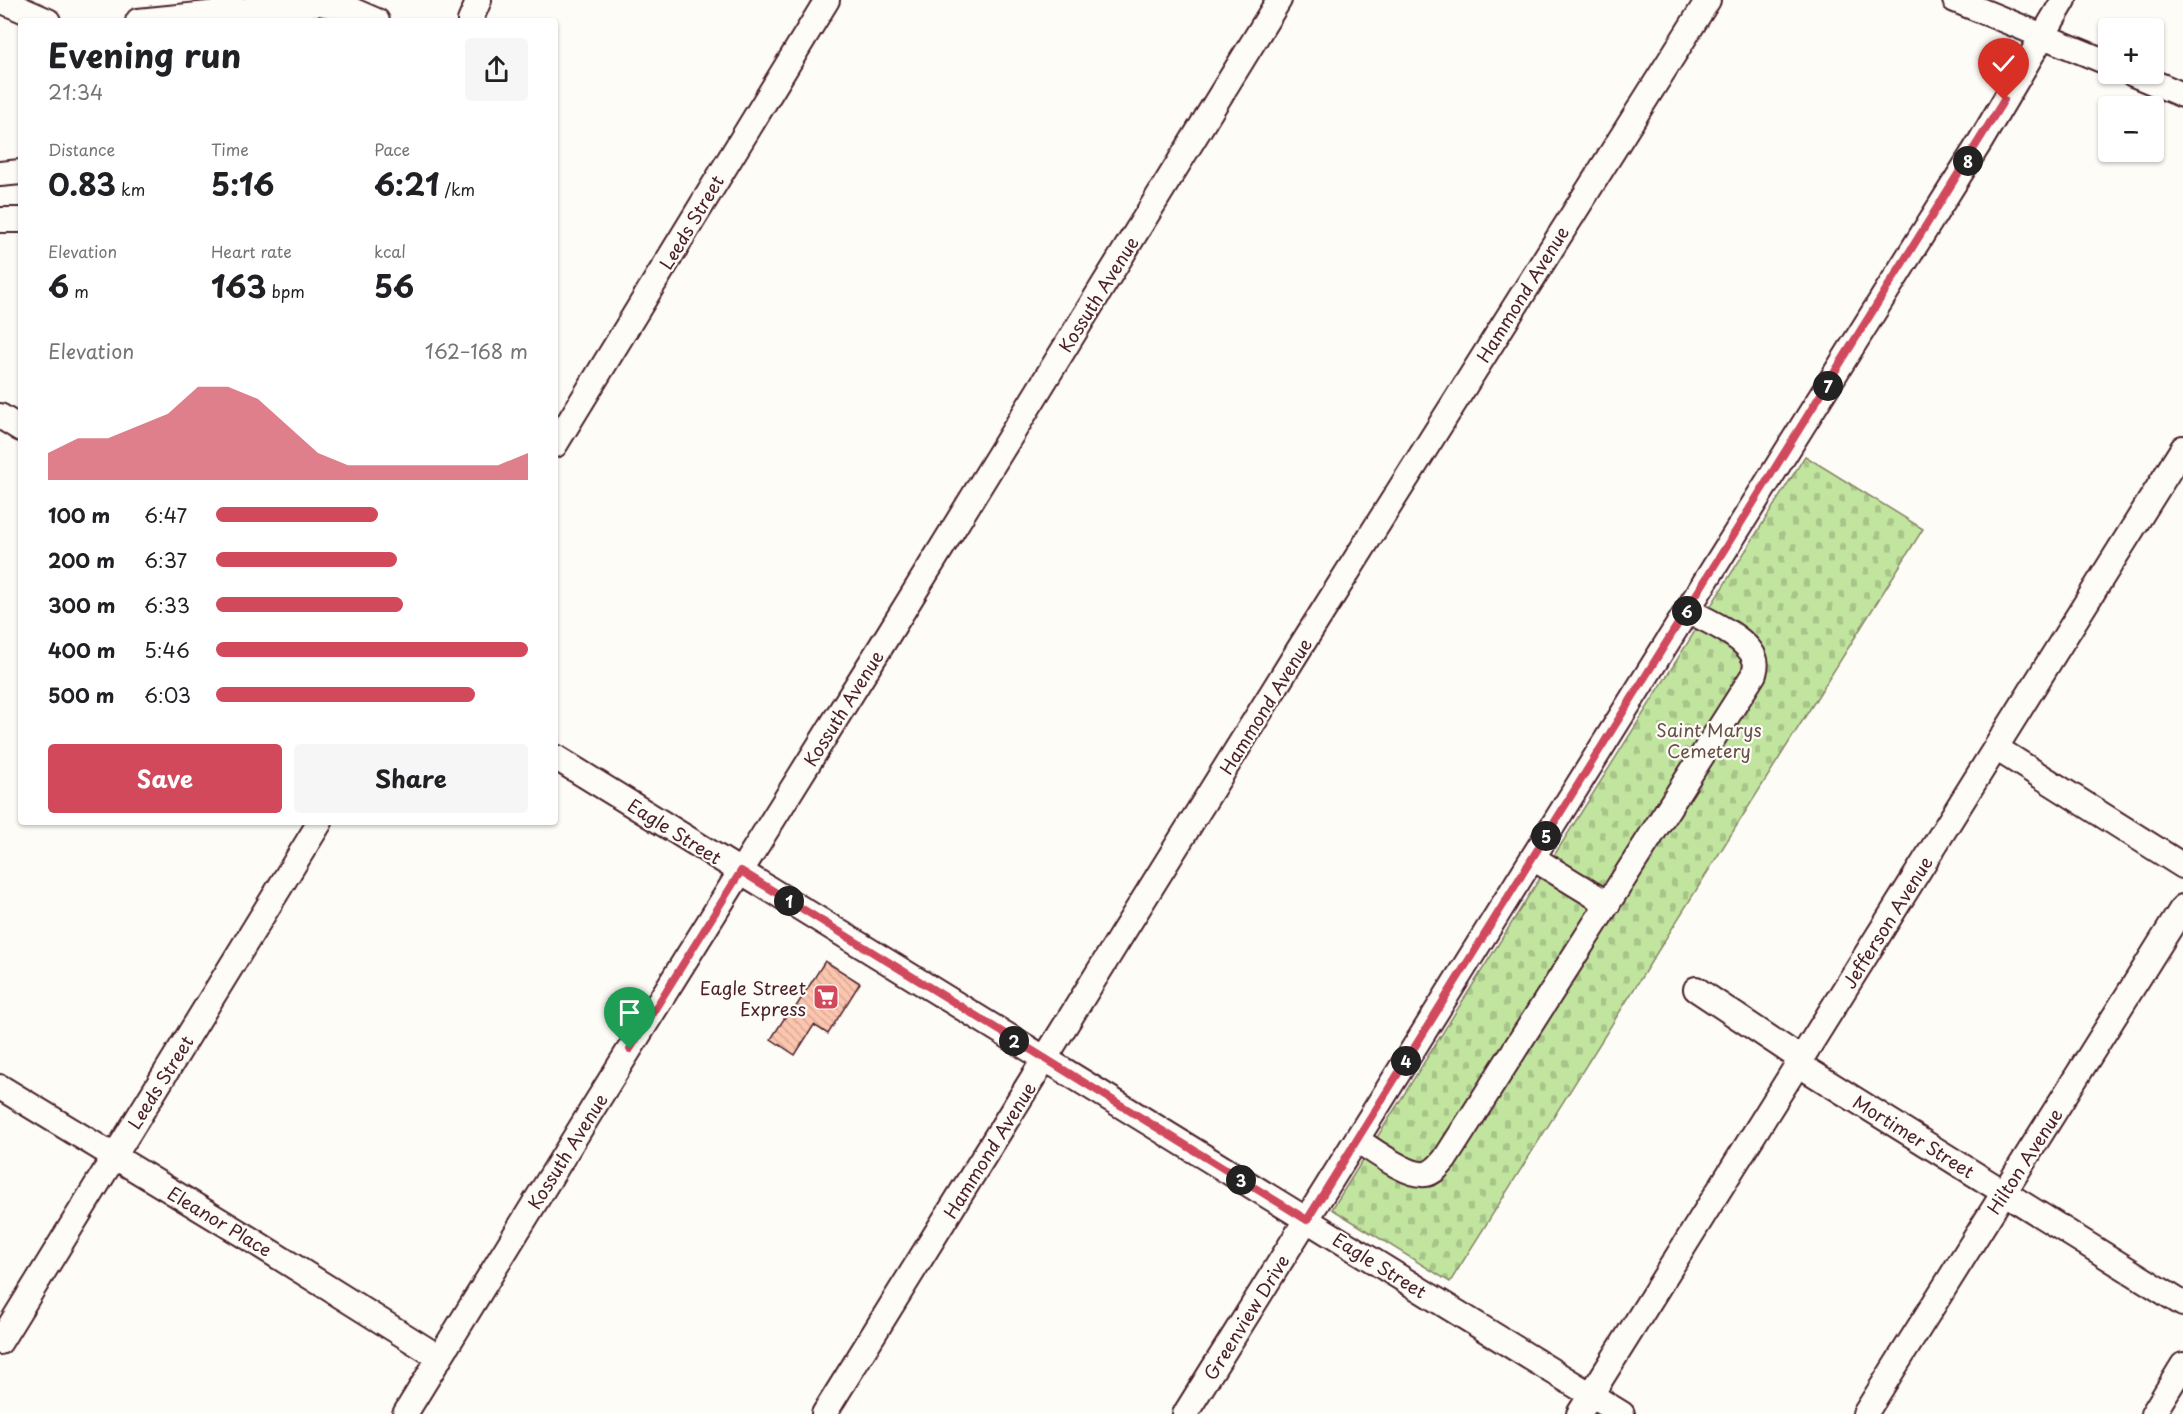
<!DOCTYPE html>
<html lang="en">
<head>
<meta charset="utf-8">
<style>
  body { margin:0; font-family:"Playpen Sans",sans-serif; background:#f6f6f6; color:#202124; height:100vh; display:flex; flex-direction:column; font-size:22px; white-space:nowrap }
  * { box-sizing:border-box; margin:0 }
  p { font-size:20px; color:#757577 }
  .icon { flex:none; width:33px; height:33px; fill:none; stroke:currentColor; stroke-width:2; stroke-linecap:round; stroke-linejoin:round }
  .map { position:relative; flex:1; overflow:hidden }
  .sheet { position:absolute; left:18px; top:18px; width:540px; height:807px; display:flex; flex-direction:column; background:#fff; border-radius:6px; box-shadow:0 2px 4px #0004 }
  .sheet>* { flex:none }
  .controls { position:absolute; left:2098px; top:18px; display:grid; gap:12px }
  .controls a { display:grid; place-items:center; width:66px; height:66px; border-radius:6px; background:#fff; box-shadow:0 2px 4px #0004; font-size:30px }
  .pin { position:absolute; display:grid; place-items:center; width:51px; height:51px; color:#fff; margin:-62px -26px; border-radius:50% 50% 50% 0; rotate:-45deg; box-shadow:0 0 6px #0007 }
  .pin .icon { rotate:45deg }
  .km { position:absolute; width:30px; height:30px; margin:-15px; border-radius:50%; background:#222; color:#fff; font-size:16px; line-height:30px; text-align:center }
  .round { display:grid; place-items:center; flex:none; width:63px; height:63px; border-radius:6px; background:#f6f6f6 }
  .overview { display:flex; align-items:center; justify-content:space-between; height:102px; padding:0 30px }
  h1 { font-size:33px; font-weight:700; line-height:45px }
  .metrics { display:grid; grid-template-columns:repeat(3,1fr); gap:9px; height:102px; padding:6px 30px }
  .metrics div { display:grid; align-content:center }
  .metrics b { font-size:30px; font-weight:700 }
  .metrics small { font-size:16px; font-weight:400 }
  .metrics p { font-size:16px }
  .chart { height:168px; padding:12px 30px }
  .chart p { display:flex; justify-content:space-between }
  .chart svg { width:100%; height:108px; margin-top:6px; fill:#d1495b; opacity:.7 }
  .cta { display:flex; gap:12px; margin-top:auto; padding:12px 30px }
  .cta a { flex:1; height:69px; border-radius:6px; background:#d1495b; color:#fff; font-size:24px; font-weight:700; line-height:69px; text-align:center }
  .cta a+a { background:#f6f6f6; color:#202124 }
  ul { padding:0 30px; list-style:none; font-size:20px }
  li { display:grid; grid-template-columns:96px 72px 1fr; align-items:center; height:45px }
  li i { height:15px; border-radius:8px; background:#d1495b }
  .map>svg:first-child { display:block }
  .cemetery { fill:url(#cemetery-stones); stroke:#868265; stroke-width:1.5 }
  .building { fill:url(#building-back-hatch); stroke:#4a1f2b; stroke-width:1.5 }
  .lines { fill:none; stroke-linecap:round; stroke-linejoin:round }
  .minor-casing { stroke:#4a1f2b; stroke-width:28 }
  .minor { stroke:#fdfcf7; stroke-width:24 }
  .route-casing { stroke:#fff; stroke-width:12 }
  .route { stroke:#d1495b; stroke-width:8 }
  .labels { text-anchor:middle; dominant-baseline:central; stroke-width:4.5; stroke-linejoin:round; paint-order:stroke }
  .street-label { font-size:18px; fill:#4a1f2b; stroke:#fdfcf7 }
  .park-label { font-size:18px; fill:#685048; stroke:#fdfcf7 }
  .poi-label { font-size:18px; fill:#4a1f2b; stroke:#fdfcf7; text-anchor:end }
</style>
</head>
<body>
<div class="map">
<svg width="2183" height="1414" viewBox="0 0 2183 1414">
  <defs>
    <pattern id="cemetery-stones" width="16" height="16" patternUnits="userSpaceOnUse" patternTransform="scale(1.5)"><rect width="16" height="16" fill="#c1e59f"/><path d="M2 7V4a2 2 0 0 1 4 0v3zM10 15v-3a2 2 0 0 1 4 0v3z" fill="#a7c489"/></pattern>
    <pattern id="building-back-hatch" width="6" height="6" patternUnits="userSpaceOnUse" patternTransform="scale(1.5)"><rect width="6" height="6" fill="#fbc5ae"/><path d="M-1 5l2 2M0 0l6 6M5-1l2 2" fill="none" stroke="#d9a996"/></pattern>
  </defs>
  <rect width="100%" height="100%" fill="#fdfcf7"/>
  <filter id="ink" filterUnits="userSpaceOnUse"><feTurbulence type="fractalNoise" baseFrequency=".0167" numOctaves="2"/><feDisplacementMap in="SourceGraphic" scale="12" xChannelSelector="R" yChannelSelector="G"/><feConvolveMatrix kernelMatrix="1 2 1 2 8 2 1 2 1" color-interpolation-filters="sRGB"/></filter>
  <g filter="url(#ink)">
    <!-- cemetery -->
    <path class="cemetery" d="M 1805,456 L 1923,529 L 1450,1282 L 1332,1209 Z"/>
    <!-- building -->
    <path class="building" d="M 825,961 L 860,983 L 828,1034 L 814,1025 L 795,1055 L 771,1039 L 789,1011 L 792,1013 Z"/>
    <g class="lines">
      <!-- minor casing -->
      <g class="minor-casing">
        <path id="minor" d="M 0,0 L 48,21
          M 1955,0 L 2109,63
          M 138,21 L 319,3 L 347,8 L 377,21
          M 470,21 L 479,0
          M 2133,74 L 2183,95
          M 0,174 L 21,172
          M 0,220 L 21,220
          M 0,416 L 21,429
          M 555,445 L 827,0
          M 1996,748 L 2183,866
          M 555,757 L 1622,1414
          M 1533,858 L 1608,904
          M 1696,989 L 1801,1059
          M 1798,1064 L 2183,1304
          M 0,1087 L 250,1239 L 440,1358
          M 1357,1140 C 1373,1150 1408,1177 1426,1174 C 1435,1172 1440,1165 1445,1159 L 1754,674 C 1755,669 1757,664 1755,660 C 1749,638 1706,620 1687,610
          M 0,1342 L 320,822
          M 405,1414 L 593,1108 L 880,648 L 1279,0
          M 824,1414 L 1301,646 L 1708,0
          M 1185,1414 L 1980,142 L 2064,0
          M 1579,1414 L 2183,448
          M 1865,1414 L 2183,907
          M 2153,1414 L 2183,1365"/>
      </g>
      <!-- minor -->
      <use href="#minor" class="minor"/>
    </g>
  </g>
  <g class="lines" filter="url(#ink)">
    <!-- route casing -->
    <g class="route-casing">
      <path id="route" d="M 630,1049 L 741,871 L 1307,1220 L 2004,100"/>
    </g>
    <!-- route -->
    <use href="#route" class="route"/>
  </g>
  <!-- icons -->
  <defs>
    <g id="supermarket-square" transform="scale(1.35)"><rect x="-9" y="-9" width="18" height="18" rx="4" fill="#d1495b" stroke="#fdfcf7"/><path d="M-6-5.5h2.5l.6 2H6L4.5 2H-2.5L-4.4-4H-6ZM-1.5 3.2a1.3 1.3 0 1 0 .1 0ZM3 3.2a1.3 1.3 0 1 0 .1 0Z" fill="#fff"/></g>
  </defs>
  <g fill-rule="evenodd">
    <use href="#supermarket-square" x="826" y="997"/>
  </g>
  <g class="labels">
    <!-- street labels -->
    <g class="street-label">
      <text transform="translate(691 222) rotate(-59)">Leeds Street</text>
      <text transform="translate(1098 294) rotate(-58)">Kossuth Avenue</text>
      <text transform="translate(1522 294) rotate(-58)">Hammond Avenue</text>
      <text transform="translate(1265 706) rotate(-58)">Hammond Avenue</text>
      <text transform="translate(843 708) rotate(-58)">Kossuth Avenue</text>
      <text transform="translate(675 831) rotate(32)">Eagle Street</text>
      <text transform="translate(1887 922) rotate(-58)">Jefferson Avenue</text>
      <text transform="translate(160 1082) rotate(-58)">Leeds Street</text>
      <text transform="translate(1914 1136) rotate(32)">Mortimer Street</text>
      <text transform="translate(989 1150) rotate(-58)">Hammond Avenue</text>
      <text transform="translate(567 1151) rotate(-58)">Kossuth Avenue</text>
      <text transform="translate(2024 1161) rotate(-57)">Hilton Avenue</text>
      <text transform="translate(220 1221) rotate(31)">Eleanor Place</text>
      <text transform="translate(1380 1265) rotate(32)">Eagle Street</text>
      <text transform="translate(1246 1317) rotate(-58)">Greenview Drive</text>
    </g>
    <!-- park labels -->
    <g class="park-label">
      <text x="1709" y="729">Saint Marys<tspan x="1709" dy="21">Cemetery</tspan></text>
    </g>
    <!-- poi labels -->
    <g class="poi-label">
      <text x="806" y="987">Eagle Street<tspan x="806" dy="21">Express</tspan></text>
    </g>
  </g>
</svg>
<div class="controls">
<a>+</a>
<a>−</a>
</div>
<div class="pin" style="left:630px;top:1049px;background:#1e9e55"><svg class="icon" aria-label="arrive" viewBox="0 0 24 24"><path d="M6 21V4h12l-3 4 3 4H6"/></svg></div>
<div class="pin" style="left:2004px;top:100px;background:#d93025"><svg class="icon" aria-label="check" viewBox="0 0 24 24"><path d="M5 12l5 5 9-10"/></svg></div>
<b class="km" style="left:789px;top:901px">1</b>
<b class="km" style="left:1014px;top:1041px">2</b>
<b class="km" style="left:1241px;top:1180px">3</b>
<b class="km" style="left:1406px;top:1061px">4</b>
<b class="km" style="left:1546px;top:836px">5</b>
<b class="km" style="left:1687px;top:611px">6</b>
<b class="km" style="left:1828px;top:386px">7</b>
<b class="km" style="left:1968px;top:161px">8</b>
<section class="sheet">
<div class="overview"><div><h1>Evening run</h1><p>21:34</p></div><a class="round"><svg class="icon" aria-label="share" viewBox="0 0 24 24"><path d="M12 15V3M7 8l5-5 5 5M5 13v7h14v-7"/></svg></a></div>
<div class="metrics">
<div><p>Distance</p><b>0.83<small> km</small></b></div>
<div><p>Time</p><b>5:16</b></div>
<div><p>Pace</p><b>6:21<small> /km</small></b></div>
</div>
<div class="metrics">
<div><p>Elevation</p><b>6<small> m</small></b></div>
<div><p>Heart rate</p><b>163<small> bpm</small></b></div>
<div><p>kcal</p><b>56</b></div>
</div>
<div class="chart"><p><span>Elevation</span>162–168 m</p>
<svg viewBox="0 0 160 44" preserveAspectRatio="none"><path d="M0 44V33L10 27L20 27L30 22L40 17L50 6L60 6L70 11L80 22L90 33L100 38L110 38L120 38L130 38L140 38L150 38L160 33V44z"/></svg>
</div>
<ul>
<li><b>100 m</b>6:47<i style="width:52%"></i></li>
<li><b>200 m</b>6:37<i style="width:58%"></i></li>
<li><b>300 m</b>6:33<i style="width:60%"></i></li>
<li><b>400 m</b>5:46<i style="width:100%"></i></li>
<li><b>500 m</b>6:03<i style="width:83%"></i></li>
</ul>
<div class="cta"><a>Save</a><a>Share</a></div>
</section>
</div>
</body>
</html>
